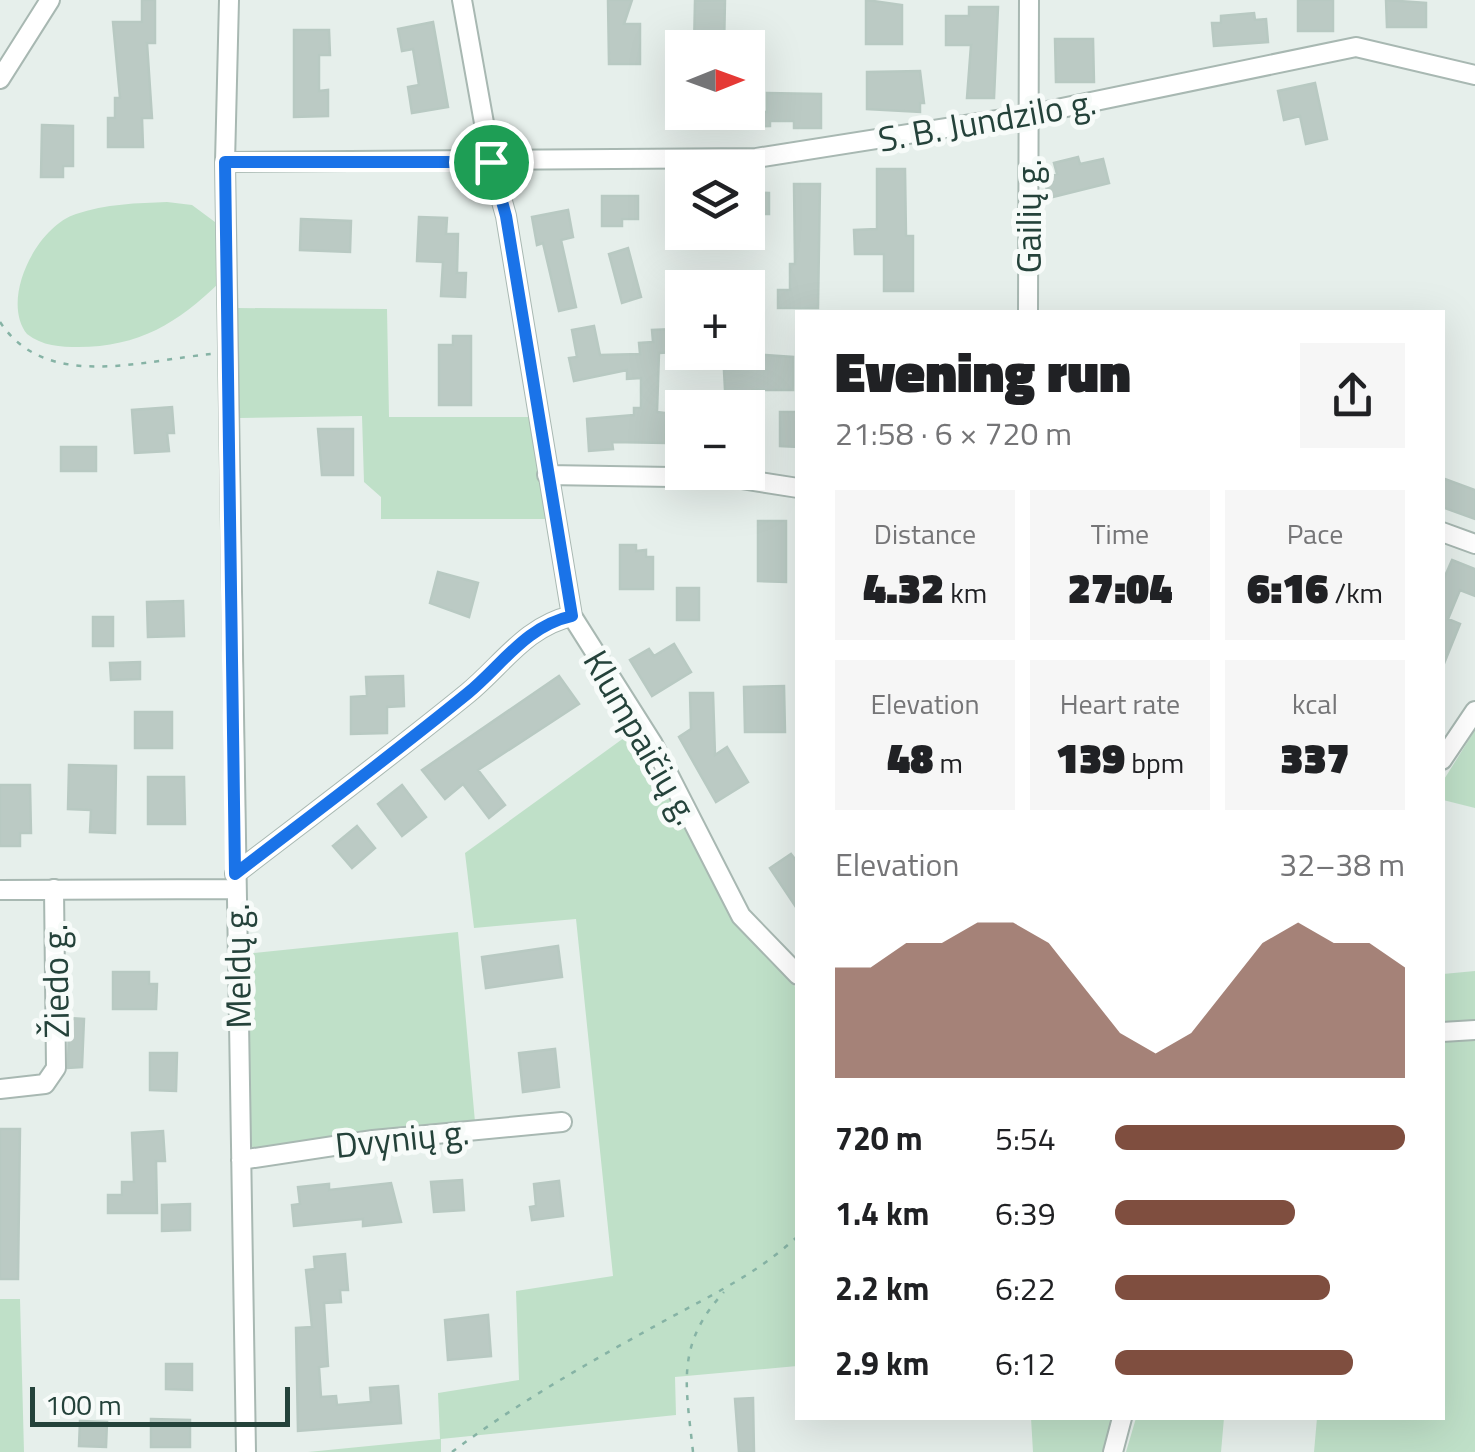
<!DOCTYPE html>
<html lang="en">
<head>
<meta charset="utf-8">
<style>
  body { margin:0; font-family:"Titillium Web",sans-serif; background:#f6f6f6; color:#202124; height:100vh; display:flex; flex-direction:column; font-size:38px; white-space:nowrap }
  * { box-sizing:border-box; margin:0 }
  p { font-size:32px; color:#757577 }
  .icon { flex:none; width:55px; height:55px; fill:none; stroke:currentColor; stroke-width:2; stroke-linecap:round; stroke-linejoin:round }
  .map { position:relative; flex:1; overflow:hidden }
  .details { position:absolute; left:795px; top:310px; width:650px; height:1110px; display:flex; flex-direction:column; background:#fff; border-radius:0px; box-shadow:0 10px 40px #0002 }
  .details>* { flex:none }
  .needle { width:65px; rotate:89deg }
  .controls { position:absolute; left:665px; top:30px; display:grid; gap:20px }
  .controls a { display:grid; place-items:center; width:100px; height:100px; border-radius:0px; background:#fff; box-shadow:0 10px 40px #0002; font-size:50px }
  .scale { position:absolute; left:30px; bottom:25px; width:260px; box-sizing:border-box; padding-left:10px; border:5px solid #24423a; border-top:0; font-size:28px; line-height:35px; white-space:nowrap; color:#24423a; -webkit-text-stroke:8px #f7fbf9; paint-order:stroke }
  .pin { position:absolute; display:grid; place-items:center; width:85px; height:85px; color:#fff; margin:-42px; border:5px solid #fff; border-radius:50%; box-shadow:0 2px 10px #0007 }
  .round { display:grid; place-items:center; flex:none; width:105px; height:105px; border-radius:0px; background:#f6f6f6 }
  .overview { display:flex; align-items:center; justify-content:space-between; height:170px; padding:0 40px }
  h1 { font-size:55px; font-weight:800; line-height:75px }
  .stats { display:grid; grid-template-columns:repeat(3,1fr); gap:15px; height:170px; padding:10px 40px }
  .stats div { display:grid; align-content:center; border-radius:0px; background:#f6f6f6; text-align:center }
  .stats b { font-size:42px; font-weight:800 }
  .stats small { font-size:28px; font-weight:400 }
  .stats p { font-size:28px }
  .chart { height:280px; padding:20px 40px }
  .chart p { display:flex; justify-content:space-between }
  .chart svg { width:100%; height:180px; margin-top:10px; fill:#7f4e3f; opacity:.7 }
  ul { padding:0 40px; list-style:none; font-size:32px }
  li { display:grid; grid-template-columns:160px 120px 1fr; align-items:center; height:75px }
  li i { height:25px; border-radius:12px; background:#7f4e3f }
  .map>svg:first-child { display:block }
  .green { fill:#bfe0c8 }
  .building { fill:#bbcac4; stroke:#b8c9c2; stroke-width:2.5 }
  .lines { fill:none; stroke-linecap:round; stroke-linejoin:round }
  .minor-casing { stroke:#a8b8b2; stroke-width:22 }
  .path { stroke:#86b3a5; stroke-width:2.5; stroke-dasharray:5 8; stroke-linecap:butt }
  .minor { stroke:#fff; stroke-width:18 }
  .route-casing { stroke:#fff; stroke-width:20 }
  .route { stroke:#1a73e8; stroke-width:12 }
  .labels { text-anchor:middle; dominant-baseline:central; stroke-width:10; stroke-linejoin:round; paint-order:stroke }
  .street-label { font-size:35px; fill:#24423a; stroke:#f7fbf9 }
</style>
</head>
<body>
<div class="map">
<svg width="1475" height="1452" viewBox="0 0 1475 1452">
  <rect width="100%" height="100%" fill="#e6efeb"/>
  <!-- green -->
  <path class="green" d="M 167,202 L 192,205 L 219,225 L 220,282 C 178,323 139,347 78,347 C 61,347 42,346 27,334 C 0,300 36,227 76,214 C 105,204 138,203 167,202 Z
    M 237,308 L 387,309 L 389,417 L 529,417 L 547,519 L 381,519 L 381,497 L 364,482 L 362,416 L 239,418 Z
    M 639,727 L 731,913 L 797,989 L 797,1366 L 675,1377 L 676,1415 L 441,1439 L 441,1452 L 308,1452 L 440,1439 L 438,1393 L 519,1380 L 516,1291 L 613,1276 L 576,919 L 474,928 L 465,853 Z
    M 1475,730 L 1475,808 L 1443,800 L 1443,781 Z
    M 458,932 L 475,1122 L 247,1150 L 245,954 Z
    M 1475,971 L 1475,1452 L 1314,1452 L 1317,1418 L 1442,1418 L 1443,974 Z
    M 0,1299 L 20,1299 L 24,1452 L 0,1452 Z
    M 1031,1418 L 1113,1418 L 1105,1452 L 1033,1452 Z
    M 1136,1418 L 1224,1418 L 1221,1452 L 1126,1452 Z"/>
  <!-- building -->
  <path class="building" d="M 142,0 L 155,0 L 155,43 L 147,43 L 152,118 L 142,118 L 143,147 L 108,147 L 108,118 L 115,118 L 115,98 L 120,98 L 113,22 L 142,22 Z
    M 608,0 L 632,0 L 624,24 L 640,24 L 640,64 L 609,64 Z
    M 725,0 L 724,48 L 694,48 L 695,1 Z
    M 866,0 L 902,5 L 902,44 L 866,44 Z
    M 1298,0 L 1333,0 L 1333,31 L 1298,31 Z
    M 1386,0 L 1426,3 L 1426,27 L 1387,27 Z
    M 969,7 L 998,7 L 994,98 L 967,98 L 971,45 L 946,45 L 946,16 L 969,16 Z
    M 1254,13 L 1255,20 L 1266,19 L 1268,42 L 1214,46 L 1212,23 L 1221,23 L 1221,16 Z
    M 433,22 L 448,107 L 412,113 L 408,87 L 419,85 L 413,49 L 402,51 L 398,29 Z
    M 294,30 L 329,30 L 330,55 L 319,55 L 319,91 L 328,90 L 328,116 L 294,117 Z
    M 1055,39 L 1093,39 L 1094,82 L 1056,82 Z
    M 920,71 L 924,103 L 920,103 L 920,112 L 867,109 L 867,72 Z
    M 1315,83 L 1327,139 L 1306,144 L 1300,116 L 1284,120 L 1278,91 Z
    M 767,93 L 821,94 L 821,128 L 794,128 L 794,121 L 770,121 L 770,126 L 720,127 L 720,112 L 767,112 Z
    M 42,125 L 73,126 L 73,166 L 63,166 L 63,177 L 41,177 Z
    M 1078,157 L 1080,164 L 1103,159 L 1109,183 L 1049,198 L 1044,178 L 1057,174 L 1054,163 Z
    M 877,169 L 905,169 L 906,236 L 913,236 L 913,291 L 884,291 L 884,254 L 855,254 L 854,230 L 877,229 Z
    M 794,184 L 820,184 L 818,308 L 778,308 L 778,290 L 790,290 L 790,264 L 795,264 Z
    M 748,192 L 769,193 L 769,214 L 762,214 L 761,234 L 748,233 Z
    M 602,196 L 638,196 L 638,219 L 622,219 L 622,226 L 602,226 Z
    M 568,210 L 573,237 L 561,240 L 576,307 L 559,311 L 543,243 L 537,245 L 532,217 Z
    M 419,217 L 447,218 L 446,234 L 458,234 L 457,273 L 466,273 L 465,297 L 441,296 L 443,262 L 417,261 Z
    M 301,219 L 351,221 L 350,252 L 300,250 Z
    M 628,248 L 641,297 L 622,303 L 609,254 Z
    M 594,326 L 600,355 L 640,354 L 639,343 L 653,342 L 652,330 L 673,329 L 675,352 L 659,353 L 657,412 L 666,413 L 665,443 L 612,442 L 613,449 L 589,451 L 587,419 L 634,415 L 634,408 L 641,408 L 641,378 L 627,379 L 627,370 L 574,381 L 569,358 L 577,357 L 572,330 Z
    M 453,336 L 471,336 L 471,405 L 439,405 L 439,345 L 453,345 Z
    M 723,352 L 793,357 L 793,390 L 752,390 L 752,408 L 726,408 Z
    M 172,407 L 174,433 L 167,433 L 169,451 L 135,453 L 132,410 Z
    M 780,412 L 798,412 L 798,447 L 780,446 Z
    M 318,429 L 353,429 L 353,475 L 322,475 Z
    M 61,447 L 96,447 L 96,471 L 61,471 Z
    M 1442,478 L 1475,490 L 1475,519 L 1442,507 Z
    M 758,521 L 786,521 L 786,582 L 758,581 Z
    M 620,545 L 636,545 L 636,551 L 646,550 L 646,557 L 653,557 L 653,589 L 620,589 Z
    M 1452,560 L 1475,569 L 1475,596 L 1460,590 L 1448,619 L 1460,624 L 1443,666 L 1442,583 Z
    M 438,572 L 478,583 L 469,617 L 430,603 Z
    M 677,588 L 699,588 L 699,620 L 677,620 Z
    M 183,601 L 184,636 L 148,637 L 147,602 Z
    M 93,617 L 113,617 L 113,646 L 93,646 Z
    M 674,644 L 691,672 L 652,696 L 630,660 L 649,649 L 654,656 Z
    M 140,662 L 140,679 L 111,680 L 110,663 Z
    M 403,676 L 404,706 L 387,707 L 387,733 L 351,734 L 351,697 L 367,696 L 366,677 Z
    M 559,676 L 579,704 L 478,770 L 505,805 L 489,818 L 463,784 L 445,799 L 422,770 Z
    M 784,686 L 785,732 L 745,732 L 744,687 Z
    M 690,693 L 713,693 L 715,755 L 727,747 L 748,782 L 716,802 L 679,737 L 691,729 Z
    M 135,712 L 172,712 L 172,748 L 135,748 Z
    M 69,765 L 116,766 L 115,833 L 90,832 L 91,810 L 68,809 Z
    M 148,777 L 184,777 L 185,824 L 148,824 Z
    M 0,785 L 30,785 L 31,833 L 20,833 L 20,846 L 0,846 Z
    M 402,785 L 426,817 L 402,836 L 378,804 Z
    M 357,826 L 375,848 L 352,868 L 333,846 Z
    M 791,854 L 798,863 L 798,910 L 770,868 Z
    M 558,946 L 562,977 L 486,988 L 482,957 Z
    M 113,972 L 149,972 L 149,984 L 157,984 L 156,1009 L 113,1009 Z
    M 69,1018 L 84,1019 L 82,1067 L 68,1068 Z
    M 555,1049 L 559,1087 L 523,1092 L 519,1053 Z
    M 150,1053 L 177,1053 L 176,1091 L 150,1090 Z
    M 0,1129 L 20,1129 L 18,1279 L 0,1279 Z
    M 163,1131 L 165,1161 L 156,1161 L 157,1213 L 108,1213 L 108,1195 L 122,1195 L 122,1182 L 134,1182 L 132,1133 Z
    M 462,1180 L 464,1210 L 434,1212 L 431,1182 Z
    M 559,1181 L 563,1216 L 532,1220 L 530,1207 L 536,1206 L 534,1184 Z
    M 391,1183 L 401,1222 L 363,1226 L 363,1219 L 294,1226 L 292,1205 L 300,1204 L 298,1187 L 329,1184 L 329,1190 Z
    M 190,1204 L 190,1230 L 162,1231 L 162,1205 Z
    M 345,1254 L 348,1290 L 340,1290 L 341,1302 L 324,1303 L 328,1366 L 319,1367 L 321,1397 L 336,1396 L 337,1405 L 371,1402 L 370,1388 L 398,1386 L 401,1423 L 298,1431 L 296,1328 L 312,1327 L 306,1270 L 315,1269 L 314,1257 Z
    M 488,1315 L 491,1356 L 448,1360 L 445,1320 Z
    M 166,1364 L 192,1364 L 192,1390 L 166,1389 Z
    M 753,1398 L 754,1452 L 739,1452 L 735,1399 Z
    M 151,1419 L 190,1420 L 190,1447 L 151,1447 Z
    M 80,1421 L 107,1422 L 106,1447 L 79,1446 Z"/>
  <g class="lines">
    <!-- minor casing -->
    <g class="minor-casing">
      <path id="minor" d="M 229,0 L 225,162 L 246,1452
        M 462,0 L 491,162 L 506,216 L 572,616 L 653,744 L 741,916 L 798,975
        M 0,79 L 50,0
        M 225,162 L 756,158 L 1028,115 L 1356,47 L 1475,75
        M 1028,312 L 1029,0
        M 547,475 L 735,478 L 798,488
        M 1442,532 L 1475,544
        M 1442,760 L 1475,711
        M 235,874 C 313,814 392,755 468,693 C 502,665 526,626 572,616
        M 0,890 L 236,889
        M 1442,1032 L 1475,1030
        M 0,1089 L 45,1084 L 56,1068 L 54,889
        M 241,1160 L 373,1140 L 562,1122
        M 1113,1452 L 1122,1418"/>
    </g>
    <!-- path -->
    <path class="path" d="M 0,322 C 46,392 143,360 212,354
      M 452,1452 C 516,1404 586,1364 655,1326 C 705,1298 755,1276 798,1236
      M 693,1452 C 686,1385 675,1345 724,1292"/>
    <!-- minor -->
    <use href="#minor" class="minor"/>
  </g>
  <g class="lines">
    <!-- route casing -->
    <g class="route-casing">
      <path id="route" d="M 225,162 L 491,162 L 506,216 L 572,616 C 526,626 502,665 468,693 C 392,755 313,814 235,874 Z"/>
    </g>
    <!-- route -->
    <use href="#route" class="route"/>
  </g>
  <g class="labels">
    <!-- street labels -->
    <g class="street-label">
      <text transform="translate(987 120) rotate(-10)">S. B. Jundzilo g.</text>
      <text transform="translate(1028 216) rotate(-90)">Gailių g.</text>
      <text transform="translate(642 737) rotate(60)">Klumpaičių g.</text>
      <text transform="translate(237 966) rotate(-91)">Meldų g.</text>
      <text transform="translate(55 981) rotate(-91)">Žiedo g.</text>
      <text transform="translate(402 1138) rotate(-6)">Dvynių g.</text>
    </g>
  </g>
</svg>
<div class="controls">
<a><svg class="needle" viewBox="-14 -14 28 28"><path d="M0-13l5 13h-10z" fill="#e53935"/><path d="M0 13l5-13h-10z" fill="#757577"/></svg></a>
<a><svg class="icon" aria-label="layers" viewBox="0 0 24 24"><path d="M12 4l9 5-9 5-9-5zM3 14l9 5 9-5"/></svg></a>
<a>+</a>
<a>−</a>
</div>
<div class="scale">100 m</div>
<div class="pin" style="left:491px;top:162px;background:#1e9e55"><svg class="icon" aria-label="arrive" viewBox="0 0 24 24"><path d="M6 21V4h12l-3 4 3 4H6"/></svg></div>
<section class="details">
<div class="overview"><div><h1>Evening run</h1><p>21:58 · 6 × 720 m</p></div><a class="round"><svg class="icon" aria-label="share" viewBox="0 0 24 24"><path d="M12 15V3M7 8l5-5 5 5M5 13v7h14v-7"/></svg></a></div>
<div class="stats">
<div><p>Distance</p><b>4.32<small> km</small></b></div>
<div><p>Time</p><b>27:04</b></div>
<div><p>Pace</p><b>6:16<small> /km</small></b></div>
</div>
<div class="stats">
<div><p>Elevation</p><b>48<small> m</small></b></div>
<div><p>Heart rate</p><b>139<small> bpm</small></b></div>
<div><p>kcal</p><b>337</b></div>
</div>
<div class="chart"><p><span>Elevation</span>32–38 m</p>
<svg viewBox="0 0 160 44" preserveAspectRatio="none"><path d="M0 44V17L10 17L20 11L30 11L40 6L50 6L60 11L70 22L80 33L90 38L100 33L110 22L120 11L130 6L140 11L150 11L160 17V44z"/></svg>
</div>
<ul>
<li><b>720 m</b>5:54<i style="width:100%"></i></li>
<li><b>1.4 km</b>6:39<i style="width:62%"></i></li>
<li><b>2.2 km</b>6:22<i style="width:74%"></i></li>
<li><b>2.9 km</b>6:12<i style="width:82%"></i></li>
</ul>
</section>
</div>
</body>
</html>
